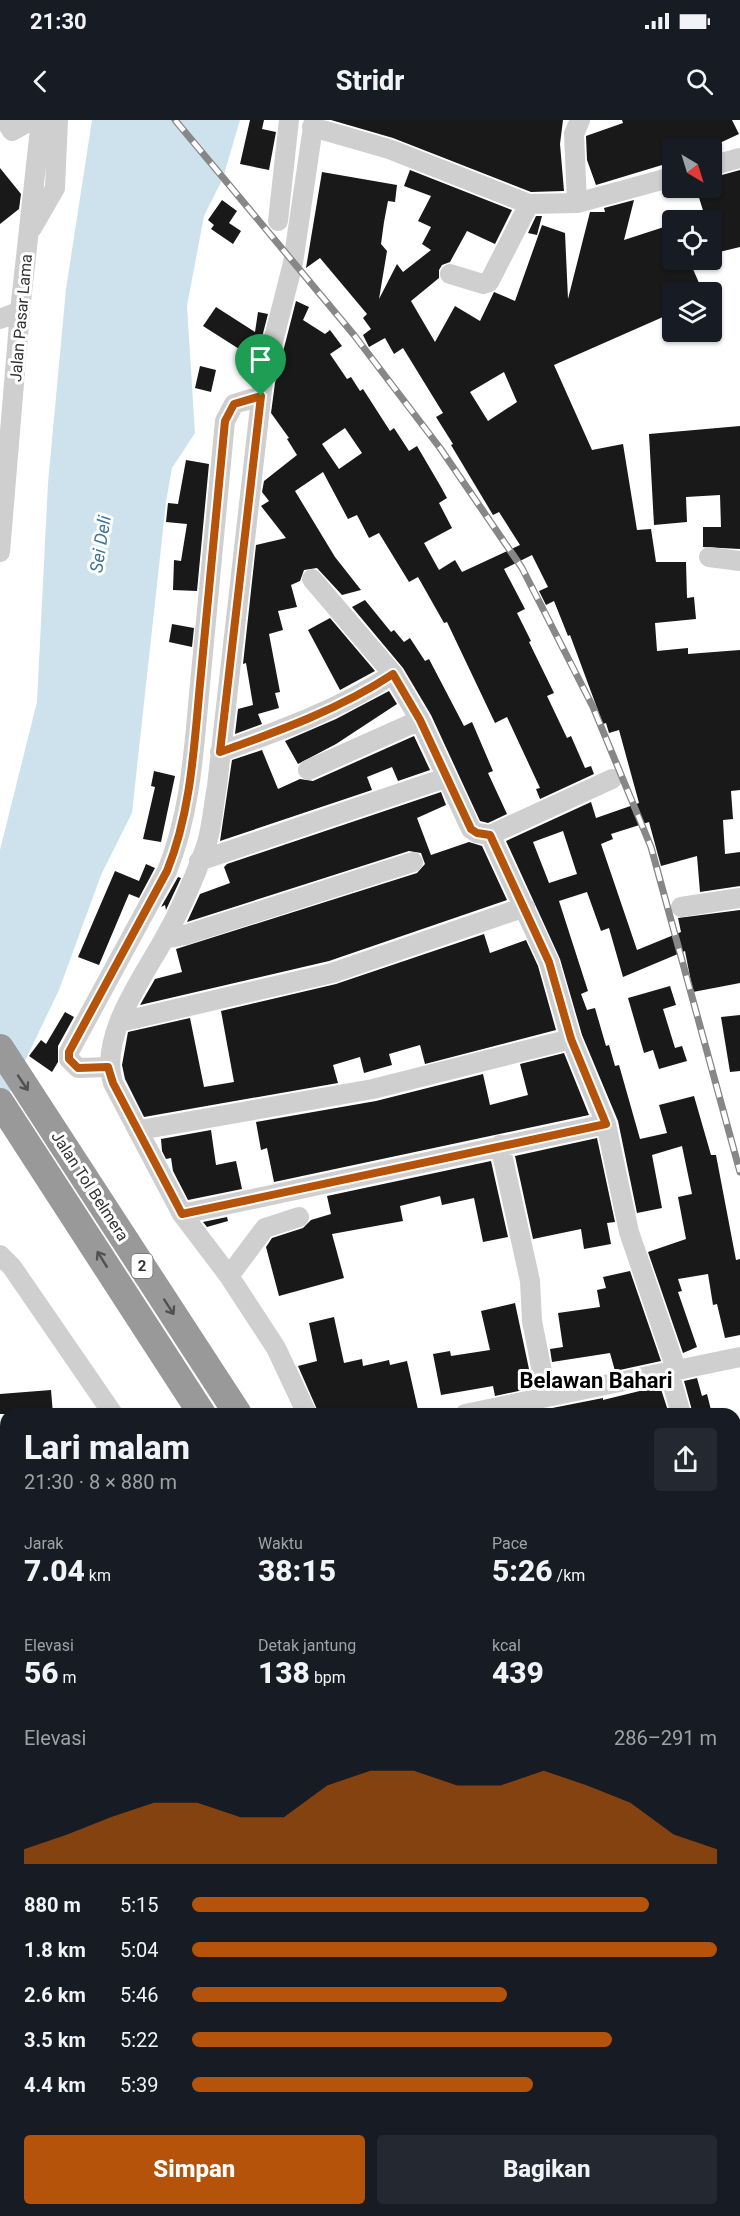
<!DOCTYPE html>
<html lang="id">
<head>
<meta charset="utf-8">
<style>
  body { margin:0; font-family:Roboto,sans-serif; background:#242831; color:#f1f3f6; height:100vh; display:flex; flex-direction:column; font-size:22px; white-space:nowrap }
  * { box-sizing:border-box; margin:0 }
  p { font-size:20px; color:#9ea1a6 }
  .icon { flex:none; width:33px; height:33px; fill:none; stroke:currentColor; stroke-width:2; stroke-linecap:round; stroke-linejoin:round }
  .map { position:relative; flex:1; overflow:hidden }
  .drawer { position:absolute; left:0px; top:1288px; width:741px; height:808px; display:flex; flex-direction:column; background:#171b24; border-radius:18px 18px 0 0; box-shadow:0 2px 4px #0004 }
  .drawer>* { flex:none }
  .needle { width:39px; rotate:142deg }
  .buttons { position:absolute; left:662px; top:18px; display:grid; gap:12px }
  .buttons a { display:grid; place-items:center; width:60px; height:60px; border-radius:6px; background:#171b24; box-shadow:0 2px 4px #0004; font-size:30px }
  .pin { position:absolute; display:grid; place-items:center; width:51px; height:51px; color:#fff; margin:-62px -26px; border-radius:50% 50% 50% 0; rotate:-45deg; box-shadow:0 0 6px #0007 }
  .pin .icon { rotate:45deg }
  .round { display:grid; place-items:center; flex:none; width:63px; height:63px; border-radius:6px; background:#242831 }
  .headline { display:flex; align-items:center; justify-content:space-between; height:102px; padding:0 24px }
  h1 { font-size:33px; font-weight:800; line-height:45px }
  .metrics { display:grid; grid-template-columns:repeat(3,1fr); gap:9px; height:102px; padding:6px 24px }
  .metrics div { display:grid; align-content:center }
  .metrics b { font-size:30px; font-weight:800 }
  .metrics small { font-size:16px; font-weight:400 }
  .metrics p { font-size:16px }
  .chart { height:168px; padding:12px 24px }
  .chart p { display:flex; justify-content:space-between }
  .chart svg { width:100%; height:108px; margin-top:6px; fill:#b45309; opacity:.7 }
  .action { display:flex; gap:12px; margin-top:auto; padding:12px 24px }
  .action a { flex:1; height:69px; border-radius:6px; background:#b45309; color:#fff; font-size:24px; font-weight:800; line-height:69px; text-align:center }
  .action a+a { background:#242831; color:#f1f3f6 }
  ul { padding:0 24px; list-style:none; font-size:20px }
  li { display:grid; grid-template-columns:96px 72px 1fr; align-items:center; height:45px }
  li i { height:15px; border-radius:8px; background:#b45309 }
  .status { display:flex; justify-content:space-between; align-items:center; height:42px; padding:0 30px; background:#171b24; direction:ltr }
  .status svg { height:16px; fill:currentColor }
  header { display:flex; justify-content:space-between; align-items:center; height:78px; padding:0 24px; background:#171b24; font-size:27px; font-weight:800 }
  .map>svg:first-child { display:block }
  .green { fill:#e5ecde }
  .water { fill:#cee2ee }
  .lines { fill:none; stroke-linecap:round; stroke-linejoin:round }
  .river { stroke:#cee2ee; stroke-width:33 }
  .building { fill:#191919; fill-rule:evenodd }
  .minor { stroke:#cfcfcf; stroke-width:20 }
  .highway { stroke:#999; stroke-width:28 }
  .rail-casing { stroke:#878787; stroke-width:7 }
  .rail { stroke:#fff; stroke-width:4.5; stroke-dasharray:14; stroke-linecap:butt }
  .oneway { stroke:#515151 }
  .route-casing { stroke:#fff; stroke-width:12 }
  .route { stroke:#b45309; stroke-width:8 }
  .labels { text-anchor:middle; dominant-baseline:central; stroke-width:6; stroke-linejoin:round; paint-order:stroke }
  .shield { fill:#fff; stroke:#707070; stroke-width:1.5 }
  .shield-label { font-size:15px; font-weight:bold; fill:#323232 }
  .street-label { font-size:16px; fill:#323232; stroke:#fff }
  .water-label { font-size:18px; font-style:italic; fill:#3e7597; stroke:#fff }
  .district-label { font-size:22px; font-weight:bold; fill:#000; stroke:#fff }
</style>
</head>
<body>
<div class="status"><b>21:30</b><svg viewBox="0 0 49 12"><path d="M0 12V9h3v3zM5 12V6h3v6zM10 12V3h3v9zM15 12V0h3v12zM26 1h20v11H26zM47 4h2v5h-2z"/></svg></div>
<header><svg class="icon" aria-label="back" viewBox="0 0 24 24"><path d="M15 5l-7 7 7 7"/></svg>Stridr<svg class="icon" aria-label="search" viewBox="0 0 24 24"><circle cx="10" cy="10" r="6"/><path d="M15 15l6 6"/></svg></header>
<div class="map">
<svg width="740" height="2096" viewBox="0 0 740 2096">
  <rect width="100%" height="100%" fill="#fff"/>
  <!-- green -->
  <path class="green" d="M 6,1958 L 6,2091 L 394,2091 L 394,2096 L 0,2096 L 0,1959 Z"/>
  <!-- water -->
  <path class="water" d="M 92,0 L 240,0 L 223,58 L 204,96 L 187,186 L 195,313 L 172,348 L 166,382 L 132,693 L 101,755 L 59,870 L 0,993 L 0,730 L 37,582 L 48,363 L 66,169 Z"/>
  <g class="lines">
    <!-- river -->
    <path class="river" d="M 372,2096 L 372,2091"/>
  </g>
  <!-- building -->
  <path class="building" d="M 250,0 L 264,0 L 262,9 L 276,12 L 269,50 L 240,44 Z
    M 331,0 L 563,0 L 560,24 L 564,71 L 531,72 L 393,18 Z
    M 622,0 L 732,0 L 739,14 L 709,28 L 672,28 L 672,42 L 596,65 L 587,40 L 586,16 L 623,3 Z
    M 0,48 L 21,74 L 19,89 L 0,104 Z
    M 410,50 L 512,90 L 495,124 L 467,111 L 450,142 L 442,145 L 439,150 L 439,158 L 411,181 L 435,222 L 455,186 L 480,201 L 494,172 L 515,181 L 542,105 L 565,113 L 568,179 L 590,92 L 605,92 L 604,88 L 634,80 L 624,120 L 664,107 L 672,125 L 672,140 L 689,140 L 703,172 L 672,172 L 672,193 L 554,245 L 592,330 L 623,324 L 637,410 L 651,409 L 656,442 L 686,442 L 687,478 L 694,477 L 696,499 L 655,503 L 657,531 L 688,528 L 688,534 L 740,530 L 740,670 L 731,671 L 733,699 L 723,700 L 725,734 L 740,732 L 740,766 L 700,772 L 697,736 L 661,746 L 649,702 L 611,714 L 613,719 L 601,724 L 637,830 L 681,812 L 678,798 L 740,790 L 740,863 L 693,872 L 685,831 L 623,857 L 609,808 L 601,811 L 587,772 L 559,781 L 588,871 L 581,874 L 587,890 L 595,888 L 606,926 L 609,925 L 615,946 L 619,945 L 640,1019 L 667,1013 L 659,985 L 694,976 L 711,1035 L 716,1035 L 736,1140 L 740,1139 L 740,1215 L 725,1218 L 717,1184 L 713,1185 L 708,1154 L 678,1159 L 682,1171 L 678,1172 L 697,1227 L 683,1233 L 648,1132 L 686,1119 L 678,1077 L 692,1074 L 682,1026 L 652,1035 L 662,1088 L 637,1093 L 618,1001 L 582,915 L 560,839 L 506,721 L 591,682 L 596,698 L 639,683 L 619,610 L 609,613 L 606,603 L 603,604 L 570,515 L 568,516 L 554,481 L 546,485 L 539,471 L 548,467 L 532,435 L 504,449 L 525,489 L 517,493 L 531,521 L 529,522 L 554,573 L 547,576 L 567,618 L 571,616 L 585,648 L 591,646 L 594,654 L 540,679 L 536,669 L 540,668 L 507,597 L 495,603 L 447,502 L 444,503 L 418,457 L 409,462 L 379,413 L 369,418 L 357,395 L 348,399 L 323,352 L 295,371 L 335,437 L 361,470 L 342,475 L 317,448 L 304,450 L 300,461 L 291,465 L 297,487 L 278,491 L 283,510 L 269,514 L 280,572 L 275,573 L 279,588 L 258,594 L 262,604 L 235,614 L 238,589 L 253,585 L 246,543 L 243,544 L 256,425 L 286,418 L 261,386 L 269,381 L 262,372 L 264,361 L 297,335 L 287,319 L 289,318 L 271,293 L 275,263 L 296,181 L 309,187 L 303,200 L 325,214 L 330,210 L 342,226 L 330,234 L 347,259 L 351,257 L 360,271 L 363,269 L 390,311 L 394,308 L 409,331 L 417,326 L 441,367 L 447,378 L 439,383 L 452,408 L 424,423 L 439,450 L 455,440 L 462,452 L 520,425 L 499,392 L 493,395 L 451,325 L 453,324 L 436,297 L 443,293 L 403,228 L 394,234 L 385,218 L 369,227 L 363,215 L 371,209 L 363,198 L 367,194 L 320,138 L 306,148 L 322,52 L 397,65 L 395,82 L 388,81 L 384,102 L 381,124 L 387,131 L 379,179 L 397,144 L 403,152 L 431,130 L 422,124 L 431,107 L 418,101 L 431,76 L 404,66 ZM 504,252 L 517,282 L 488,301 L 470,272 ZM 345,308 L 362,333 L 339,349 L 322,324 ZM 563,711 L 577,754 L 549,763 L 533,722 Z
    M 740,50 L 740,127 L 711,134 L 711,100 L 706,100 L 696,68 L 711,68 L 711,58 Z
    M 222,80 L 237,91 L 229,103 L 241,111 L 233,124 L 211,109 L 214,105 L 208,100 Z
    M 536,96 L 542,96 L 537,115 L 528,113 Z
    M 216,187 L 255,212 L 258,192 L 268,194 L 252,256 L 241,253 L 247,234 L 203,206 Z
    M 200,246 L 216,250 L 211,272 L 195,268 Z
    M 740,306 L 740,429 L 703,427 L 703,407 L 721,407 L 720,375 L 686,377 L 687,402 L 654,405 L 649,314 Z
    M 186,340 L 209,344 L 197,471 L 173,470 L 174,440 L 181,441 L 187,404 L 166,402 L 168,383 L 178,384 Z
    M 365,480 L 391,512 L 394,510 L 404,522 L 410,518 L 425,541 L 429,539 L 464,606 L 472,602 L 493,651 L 488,653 L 507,694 L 488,703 L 480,701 L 431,595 L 403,548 L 352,487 Z
    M 330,498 L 375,551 L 340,570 L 308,510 Z
    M 172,504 L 194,508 L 192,527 L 169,522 Z
    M 389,571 L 397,584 L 336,624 L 298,644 L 285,621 L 336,599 Z
    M 414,616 L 430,650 L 398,661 L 392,647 L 367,657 L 372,670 L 220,721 L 232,640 L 262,630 L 278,669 L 300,659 L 313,661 Z
    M 154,651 L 175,656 L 161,722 L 143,719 L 155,667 L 151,666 Z
    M 441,672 L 446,685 L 417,698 L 431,735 L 469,722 L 482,726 L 507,780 L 329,841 L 140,885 L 155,859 L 182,852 L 176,829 L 417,753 L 425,744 L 421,733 L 409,731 L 187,802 L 200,774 L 230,763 L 224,747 L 227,744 Z
    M 146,744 L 155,748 L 139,778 L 129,774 L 99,845 L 78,837 L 115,751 L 139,761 Z
    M 178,757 L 181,758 L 166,790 L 165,785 L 161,787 Z
    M 484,814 L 490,833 L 526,820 L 538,846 L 556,910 L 425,944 L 420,925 L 389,934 L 392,945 L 364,953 L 360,937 L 333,945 L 338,963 L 144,997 L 125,959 L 122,945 L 128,912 L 190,898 L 204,967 L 234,962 L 221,891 L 336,864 Z
    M 670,866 L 676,885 L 663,889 L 675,928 L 682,926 L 687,941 L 659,949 L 653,930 L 644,933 L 628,878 Z
    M 65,892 L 74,897 L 58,926 L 58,942 L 52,952 L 29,936 L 41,920 L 46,924 Z
    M 740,895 L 740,951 L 730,952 L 721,897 Z
    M 564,933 L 589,995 L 274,1062 L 267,1028 L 261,1030 L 256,1002 L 376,981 L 483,954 L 490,985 L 528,975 L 520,944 Z
    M 211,1010 L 216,1045 L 236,1041 L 242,1069 L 188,1080 L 173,1051 L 171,1038 L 166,1039 L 162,1031 L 161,1019 Z
    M 597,1018 L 615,1102 L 607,1103 L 611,1124 L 584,1129 L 581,1109 L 533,1119 L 515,1036 Z
    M 491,1041 L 508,1117 L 483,1122 L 474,1078 L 442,1085 L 440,1076 L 400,1086 L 403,1101 L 332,1114 L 344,1158 L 279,1176 L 266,1127 L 272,1118 L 303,1108 L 311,1100 L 331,1094 L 327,1076 Z
    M 227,1097 L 228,1101 L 207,1107 L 203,1102 Z
    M 630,1151 L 661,1241 L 615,1251 L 610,1233 L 552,1242 L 550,1229 L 563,1227 L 558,1193 L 600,1187 L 597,1170 L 606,1168 L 603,1157 Z
    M 515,1183 L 533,1268 L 495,1276 L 493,1266 L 441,1275 L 433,1234 L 450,1231 L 451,1236 L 490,1230 L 481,1191 Z
    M 334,1197 L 344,1243 L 362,1239 L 363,1246 L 389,1240 L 390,1245 L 407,1241 L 419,1294 L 319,1294 L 298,1246 L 317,1241 L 309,1203 Z
    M 697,1258 L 702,1276 L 707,1274 L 712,1294 L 693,1294 L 684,1261 Z
    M 660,1266 L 669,1294 L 522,1294 L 603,1278 L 603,1280 Z
    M 51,1270 L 53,1294 L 0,1294 L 0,1274 Z"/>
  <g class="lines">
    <!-- minor -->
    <path class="minor" d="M 5,0 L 12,11 L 32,0
      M 312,7 L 389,29 L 529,84 L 577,83 L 672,57
      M 711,46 L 740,38
      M 577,83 L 574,14 L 580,0
      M 278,101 L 289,0
      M 32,108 L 55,68 L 58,0
      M 450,154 L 483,164 L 489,162 L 529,84
      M 0,199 L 20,191
      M 0,432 L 20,191 L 41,0
      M 709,437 L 740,441
      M 312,459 L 393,554 L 420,600 L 471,709 L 477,713 L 490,715
      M 220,632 C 279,611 340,589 393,554
      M 308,650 L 420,600
      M 612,659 L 490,715 L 549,842 L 571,919 L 606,1004 L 629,1112 L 676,1249
      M 199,741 L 445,658
      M 681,787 L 740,778
      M 164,819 L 185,815 L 413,742
      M 120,902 L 332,853 L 525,787
      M 108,947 L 78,948 L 69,939 L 69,932 L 167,751 C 191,692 194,627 200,564 C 209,477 217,389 225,301 L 234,284 L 261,276
      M 140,1010 L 373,969 L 571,919
      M 500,1025 L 530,1161 L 532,1201 L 547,1277
      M 182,1094 L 606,1004
      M 0,1135 L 12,1147 L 113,1294
      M 229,1156 L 265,1108 L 299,1097
      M 669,1252 L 681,1294
      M 307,1294 L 276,1228 L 229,1156 L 182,1094 L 113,963 C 99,917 141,860 163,821 C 179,793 194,759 205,729 C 212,710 213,687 217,666 L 263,261 L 293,143 L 314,0
      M 465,1294 L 740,1237
      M 0,1375 L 6,1374
      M 735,1501 L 740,1544
      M 735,1595 L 740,1594
      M 0,1618 L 6,1617
      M 0,1743 L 6,1742
      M 638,2091 L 642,2096
      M 404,2096 L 434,2091"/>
    <!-- highway -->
    <path class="highway" d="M 0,928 L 238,1294
      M 0,982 L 202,1294
      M 735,2084 L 740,2092
      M 704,2091 L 707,2096"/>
    <!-- rail casing -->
    <g class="rail-casing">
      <path id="rail" d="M 175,0 L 354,215 L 440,328 L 522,448 L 593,587 L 651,727 L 740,1052"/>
    </g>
    <!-- rail -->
    <use href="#rail" class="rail"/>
  </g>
  <!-- one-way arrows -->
  <defs><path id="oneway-shaft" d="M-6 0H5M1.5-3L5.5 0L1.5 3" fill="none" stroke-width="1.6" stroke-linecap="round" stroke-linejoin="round" transform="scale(1.5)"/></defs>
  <g class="oneway">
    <use href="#oneway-shaft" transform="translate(23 963) rotate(56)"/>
    <use href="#oneway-shaft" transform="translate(102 1139) rotate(-122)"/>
    <use href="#oneway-shaft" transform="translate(169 1187) rotate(57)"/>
  </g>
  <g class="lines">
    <!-- route casing -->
    <g class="route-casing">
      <path id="route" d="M 261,276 L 220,632 C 279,611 340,589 393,554 L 420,600 L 471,709 L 477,713 L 490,715 L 549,842 L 571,919 L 606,1004 L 182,1094 L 113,963 L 108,947 L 78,948 L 69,939 L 69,932 L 167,751 C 191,692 194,627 200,564 C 209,477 217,389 225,301 L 234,284 Z"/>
    </g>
    <!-- route -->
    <use href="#route" class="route"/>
  </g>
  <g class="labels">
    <!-- shield labels -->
    <rect class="shield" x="131.5" y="1134" width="21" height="24" rx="4.5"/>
    <g class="shield-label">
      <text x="142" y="1146">2</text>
    </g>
    <!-- street labels -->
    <g class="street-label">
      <text transform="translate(21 198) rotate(-85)">Jalan Pasar Lama</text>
      <text transform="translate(90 1066) rotate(57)">Jalan Tol Belmera</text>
    </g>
    <!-- water labels -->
    <g class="water-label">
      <text transform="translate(100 424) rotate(-81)">Sei Deli</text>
    </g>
    <!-- district labels -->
    <g class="district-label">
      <text x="596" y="1260">Belawan Bahari</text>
    </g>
  </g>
</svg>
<div class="buttons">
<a><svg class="needle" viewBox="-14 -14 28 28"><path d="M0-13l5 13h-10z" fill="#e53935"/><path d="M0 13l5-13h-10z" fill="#9ea1a6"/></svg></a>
<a><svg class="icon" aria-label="locate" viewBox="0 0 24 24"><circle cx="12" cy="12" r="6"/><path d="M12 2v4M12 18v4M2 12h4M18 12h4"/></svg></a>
<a><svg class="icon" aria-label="layers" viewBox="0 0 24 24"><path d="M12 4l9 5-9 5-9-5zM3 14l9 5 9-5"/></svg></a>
</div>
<div class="pin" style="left:261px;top:276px;background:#1e9e55"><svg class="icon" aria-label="arrive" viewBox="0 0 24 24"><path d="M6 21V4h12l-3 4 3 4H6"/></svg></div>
<section class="drawer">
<div class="headline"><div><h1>Lari malam</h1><p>21:30 · 8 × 880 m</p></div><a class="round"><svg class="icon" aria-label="share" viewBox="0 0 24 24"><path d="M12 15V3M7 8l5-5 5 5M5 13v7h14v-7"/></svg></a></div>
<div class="metrics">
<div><p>Jarak</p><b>7.04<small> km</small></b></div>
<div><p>Waktu</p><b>38:15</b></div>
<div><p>Pace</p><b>5:26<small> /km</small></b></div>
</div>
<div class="metrics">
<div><p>Elevasi</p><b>56<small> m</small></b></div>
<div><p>Detak jantung</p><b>138<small> bpm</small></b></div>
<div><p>kcal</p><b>439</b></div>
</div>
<div class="chart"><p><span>Elevasi</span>286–291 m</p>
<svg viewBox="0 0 160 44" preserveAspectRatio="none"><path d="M0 44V38L10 32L20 25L30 19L40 19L50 25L60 25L70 12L80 6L90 6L100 12L110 12L120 6L130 12L140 19L150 32L160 38V44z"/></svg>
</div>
<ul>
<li><b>880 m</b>5:15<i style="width:87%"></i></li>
<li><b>1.8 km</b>5:04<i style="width:100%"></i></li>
<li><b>2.6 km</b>5:46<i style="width:60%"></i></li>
<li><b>3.5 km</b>5:22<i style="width:80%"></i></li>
<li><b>4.4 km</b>5:39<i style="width:65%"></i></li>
</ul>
<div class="action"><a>Simpan</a><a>Bagikan</a></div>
</section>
</div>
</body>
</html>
